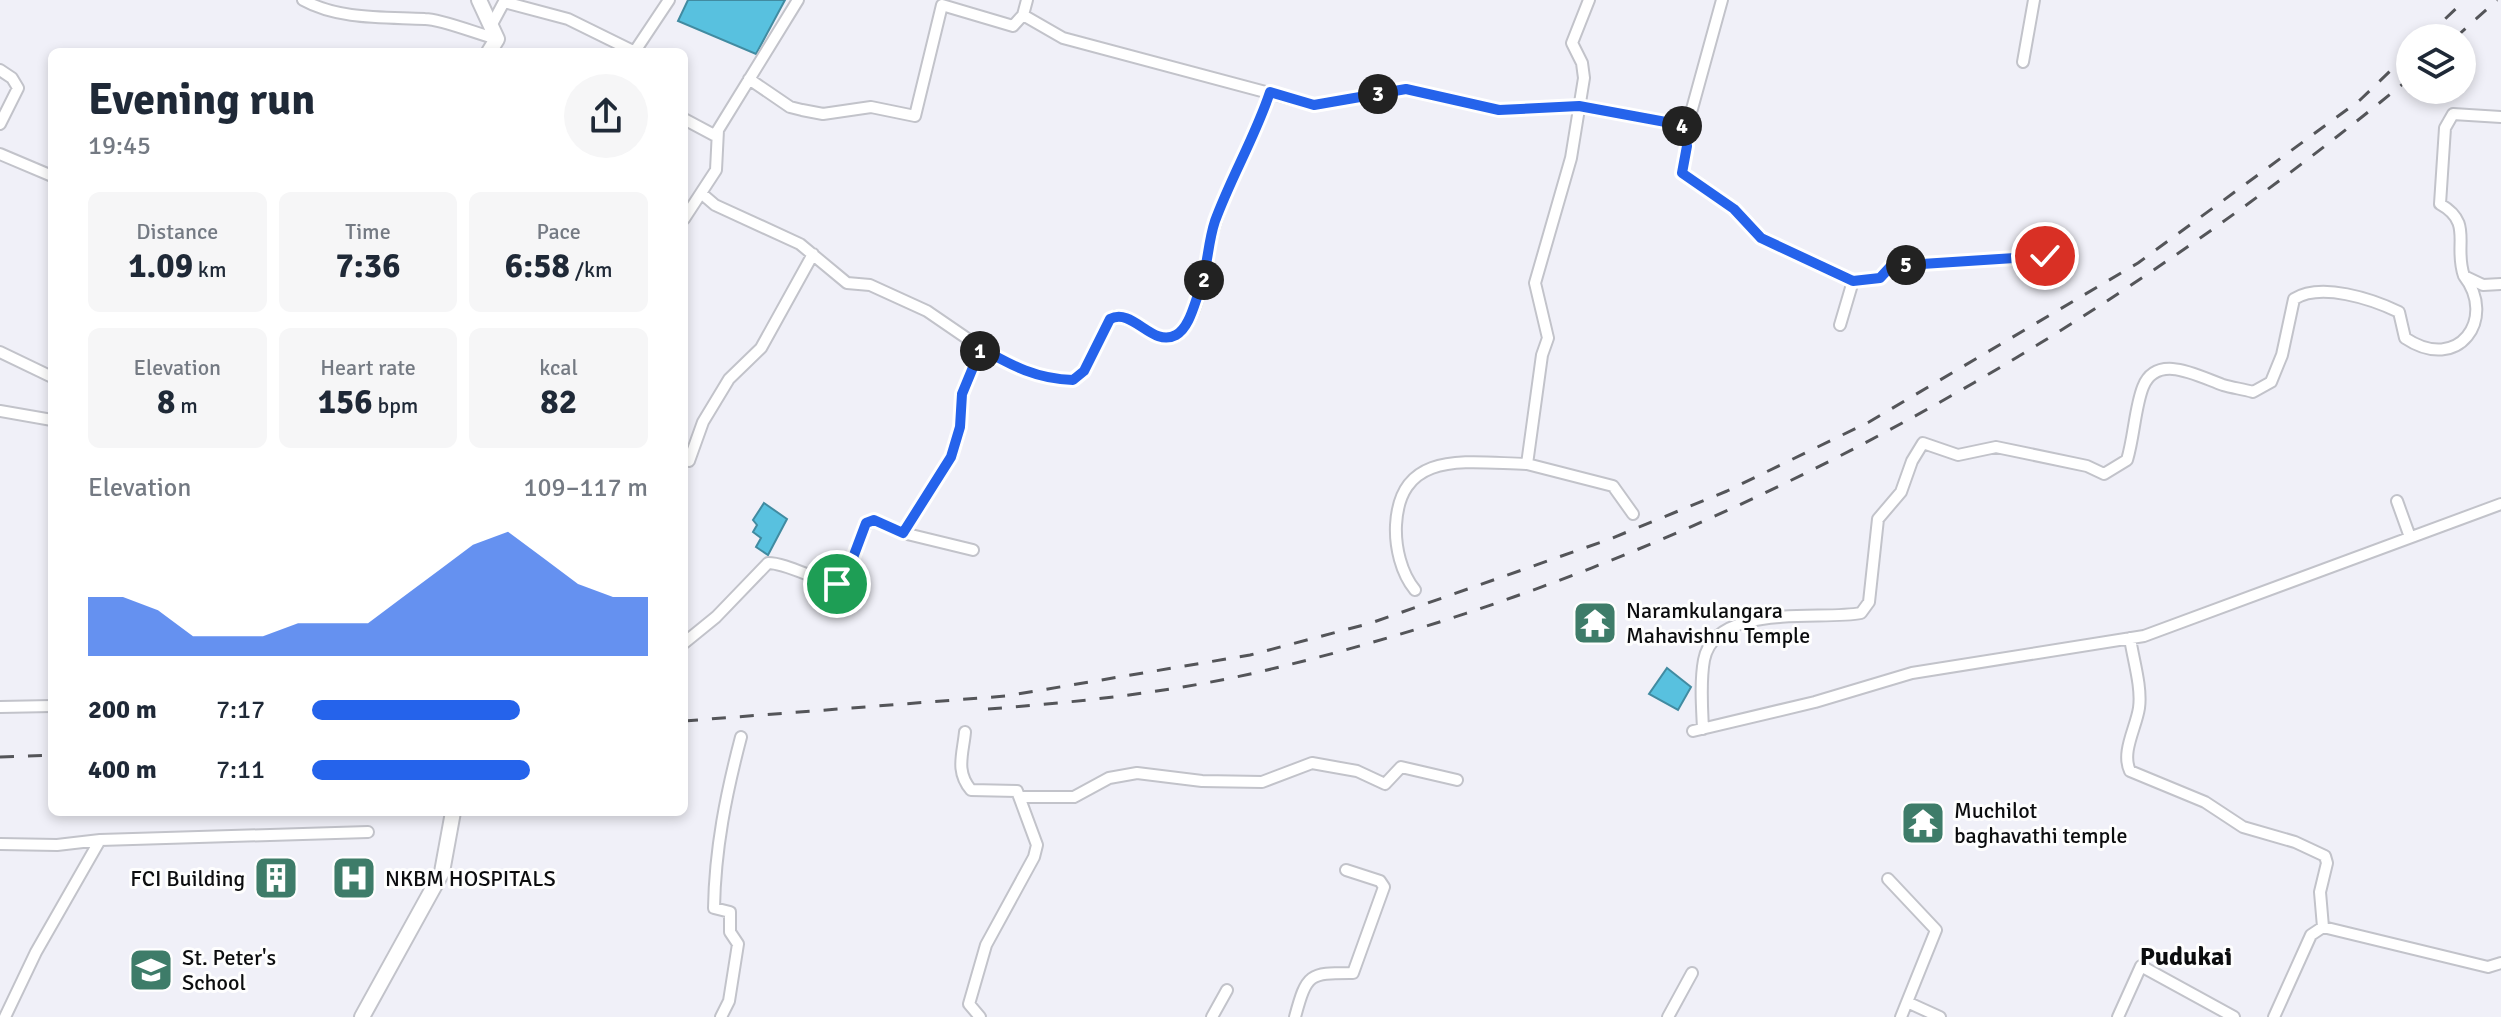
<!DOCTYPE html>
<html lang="en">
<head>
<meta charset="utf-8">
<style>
  body { margin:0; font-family:Signika,sans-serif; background:#f6f6f7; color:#1f2937; height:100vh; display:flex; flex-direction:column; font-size:30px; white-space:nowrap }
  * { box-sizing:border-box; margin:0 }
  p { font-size:26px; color:#747a83 }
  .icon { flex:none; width:44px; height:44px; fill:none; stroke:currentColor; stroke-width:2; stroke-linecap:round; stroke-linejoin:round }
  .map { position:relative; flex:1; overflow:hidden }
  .details { position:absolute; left:48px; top:48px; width:640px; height:768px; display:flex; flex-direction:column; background:#fff; border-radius:12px; box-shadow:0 4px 12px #0003 }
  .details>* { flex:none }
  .buttons { position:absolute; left:2396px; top:24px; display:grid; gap:16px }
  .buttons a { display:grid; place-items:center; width:80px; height:80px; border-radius:50%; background:#fff; box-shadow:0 4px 12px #0003; font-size:40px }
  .pin { position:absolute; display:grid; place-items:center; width:68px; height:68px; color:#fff; margin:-34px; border:4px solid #fff; border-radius:50%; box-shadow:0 2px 8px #0007 }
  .km { position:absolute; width:40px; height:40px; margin:-20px; border-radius:50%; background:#222; color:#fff; font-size:22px; line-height:40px; text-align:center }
  .round { display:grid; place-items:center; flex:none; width:84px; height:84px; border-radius:42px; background:#f6f6f7 }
  .summary { display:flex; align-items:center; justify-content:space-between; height:136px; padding:0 40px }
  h1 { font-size:44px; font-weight:700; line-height:60px }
  .metrics { display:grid; grid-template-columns:repeat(3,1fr); gap:12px; height:136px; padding:8px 40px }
  .metrics div { display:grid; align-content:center; border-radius:12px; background:#f6f6f7; text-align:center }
  .metrics b { font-size:34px; font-weight:700 }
  .metrics small { font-size:22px; font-weight:400 }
  .metrics p { font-size:22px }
  .chart { height:224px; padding:16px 40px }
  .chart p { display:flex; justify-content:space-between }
  .chart svg { width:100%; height:144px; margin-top:8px; fill:#2563eb; opacity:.7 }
  ul { padding:0 40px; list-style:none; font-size:26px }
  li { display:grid; grid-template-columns:128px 96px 1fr; align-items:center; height:60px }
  li i { height:20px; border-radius:10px; background:#2563eb }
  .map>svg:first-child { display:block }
  .water { fill:#58c1df; stroke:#418ba1; stroke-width:2 }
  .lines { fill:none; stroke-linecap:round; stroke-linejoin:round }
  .street-casing { stroke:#c2c3ca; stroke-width:14 }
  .secondary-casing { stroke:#c2c3ca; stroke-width:18 }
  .street { stroke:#fff; stroke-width:10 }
  .secondary { stroke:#fff; stroke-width:14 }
  .rail { stroke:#545559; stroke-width:3; stroke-dasharray:14 14; stroke-linecap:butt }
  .route-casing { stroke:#fff; stroke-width:16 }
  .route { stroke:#2563eb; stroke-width:10 }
  .labels { text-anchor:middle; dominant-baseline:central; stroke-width:6; stroke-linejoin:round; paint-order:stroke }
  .poi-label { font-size:22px; fill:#0c0d0f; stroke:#fefefe; text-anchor:start }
  .quarter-label { font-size:26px; font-weight:bold; fill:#0c0d0f; stroke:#fefefe }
</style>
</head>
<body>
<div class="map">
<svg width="2501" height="1017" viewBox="0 0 2501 1017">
  <rect width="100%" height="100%" fill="#f0f0f8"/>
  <!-- water -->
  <path class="water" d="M 688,0 L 785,0 L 756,54 L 678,21 Z
    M 764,503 L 787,519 L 768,555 L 756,547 L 761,538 L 753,532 L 757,525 L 753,520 Z
    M 1667,668 L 1691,687 L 1678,710 L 1649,694 Z"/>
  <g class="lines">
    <!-- street casing -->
    <g class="street-casing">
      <path id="street" d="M 303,0 C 339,20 385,17 425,19 C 441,19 478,34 497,39
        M 1589,0 L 1572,43 L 1582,63 L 1584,78 L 1571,158 L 1535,283 L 1548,338 L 1542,355 L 1527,464 L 1613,486 L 1633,514
        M 504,2 L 568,19 L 635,52
        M 1023,15 L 1063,38 L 1314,105 L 1406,89 L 1499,110 L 1579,106 L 1682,125 L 1687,146 L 1682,173 L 1734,209 L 1761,238 L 1853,281 L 1880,278 L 1891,266 L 2045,256
        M 490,28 L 505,0
        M 635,51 L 669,0
        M 2023,62 L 2034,0
        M 0,70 L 12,78 L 18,88 L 0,124
        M 749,79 L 790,107 L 802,110 L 823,114 L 871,107 L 915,116 L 942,5 L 1013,26 L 1023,15 L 1027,0
        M 2501,117 L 2453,114 L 2445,128 L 2440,204 C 2474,223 2453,245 2464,276 L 2483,285 L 2501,284
        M 684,119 L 714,135 L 718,130
        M 1682,125 L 1692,109 L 1722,0
        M 0,154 L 52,176
        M 684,219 L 716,170 L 718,130 L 798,0
        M 1840,325 L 1853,281
        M 981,348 C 1012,366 1037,379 1073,380 L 1084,371 L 1110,319 L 1116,316 C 1136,317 1151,342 1173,337 C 1197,331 1205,262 1210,242 C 1222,190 1253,143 1270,92
        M 0,352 L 52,377
        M 0,411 L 52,420
        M 684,458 L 689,461 L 703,422 L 729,379 L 761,348 L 813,254
        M 2397,501 L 2410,537
        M 903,533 L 973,550
        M 1415,590 C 1401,573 1395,547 1396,525 C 1400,448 1469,463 1527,464
        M 2130,638 C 2133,659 2142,687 2139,708 C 2136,728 2121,752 2130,771 L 2205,802 L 2243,827 L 2295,842 L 2325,856 L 2327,863 L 2320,892 L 2323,927
        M 684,643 L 716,617 L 768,563 C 787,563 814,580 837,584 L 845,579 L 866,523 L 874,520 L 903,533 L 951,457 L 960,427 L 962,394 L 981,348 L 927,311 L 870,285 L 847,283 L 800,244 L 715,205 L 701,193
        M 0,707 L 52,706
        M 1703,729 C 1702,707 1700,682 1704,660 C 1715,602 1820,621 1861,613 L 1869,602 L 1878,519 L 1901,492 L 1912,461 L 1923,443 L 1958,455 L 1996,447 L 2087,466 L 2104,474 L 2127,460 C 2134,437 2135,407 2143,387 C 2157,352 2200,377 2223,385 C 2233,388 2243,389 2253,392 L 2271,382 L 2282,355 L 2294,299 C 2321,282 2372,299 2399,312 L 2405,338 C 2459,374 2497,318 2464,276
        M 1693,731 L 1815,702 L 1912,673 L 2144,636 L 2501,504
        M 965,732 C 963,754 955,771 971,790 L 1017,791 L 1037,845 L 1034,857 L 986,945 L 969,1004 L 980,1017
        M 1022,797 L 1074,797 L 1109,778 L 1137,773 L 1202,781 L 1262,782 L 1312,763 L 1357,771 L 1385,784 L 1401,767 L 1457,780
        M 0,844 L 57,845 L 100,840
        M 1888,879 L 1936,930 L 1907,1002 L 1940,1017
        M 5,1017 L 36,952 L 100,840 L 368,832
        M 721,1017 L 729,1001 L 738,944 L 730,932 L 730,912 L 714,908 C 715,849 726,794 741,737
        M 1212,1017 L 1227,990
        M 1295,1017 C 1307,972 1310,973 1353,973 L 1384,887 L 1380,881 L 1346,870
        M 1668,1017 L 1692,973
        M 1901,1017 L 1907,1002
        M 2118,1017 L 2141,966 L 2234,1017
        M 2274,1017 L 2311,935 L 2323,927 L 2488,967 L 2501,963"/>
    </g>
    <!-- secondary casing -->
    <g class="secondary-casing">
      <path id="secondary" d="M 479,0 L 497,39 L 489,52
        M 362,1017 L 442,872 L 453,812"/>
    </g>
    <!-- street -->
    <use href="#street" class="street"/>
    <!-- secondary -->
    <use href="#secondary" class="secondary"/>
    <!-- rail -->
    <path class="rail" d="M 2425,38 L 2465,0
      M 2455,38 L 2497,0
      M 988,709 C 1080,702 1174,692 1263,671 C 1686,571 2077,353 2410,78
      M 684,721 L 1006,696 L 1250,655 L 1371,623 L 1610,539 L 1727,491 L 1869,422 L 2138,263 L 2360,100 L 2410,52
      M 0,757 L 52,755"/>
  </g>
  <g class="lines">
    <!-- route casing -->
    <g class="route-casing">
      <path id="route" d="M 837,584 L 845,579 L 866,523 L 874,520 L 903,533 L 951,457 L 960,427 L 962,394 L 981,348 C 1012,366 1037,379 1073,380 L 1084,371 L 1110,319 C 1133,307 1152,348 1176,335 C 1189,328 1194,305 1199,292 C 1208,269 1207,245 1215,221 C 1231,177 1255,137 1270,92 L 1314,105 L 1406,89 L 1499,110 L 1579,106 L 1682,125 L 1687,146 L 1682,173 L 1734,209 L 1761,238 L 1853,281 L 1880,278 L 1891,266 L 2045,256"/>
    </g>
    <!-- route -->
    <use href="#route" class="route"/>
  </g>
  <!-- icons -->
  <defs>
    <g id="temple-square" transform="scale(2.3)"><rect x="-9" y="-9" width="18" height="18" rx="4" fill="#3e7c69" stroke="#fefefe"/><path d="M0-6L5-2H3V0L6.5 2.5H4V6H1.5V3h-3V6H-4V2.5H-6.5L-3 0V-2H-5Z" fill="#fff"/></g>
    <g id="building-square" transform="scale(2.3)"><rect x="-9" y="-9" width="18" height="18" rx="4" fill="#3e7c69" stroke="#fefefe"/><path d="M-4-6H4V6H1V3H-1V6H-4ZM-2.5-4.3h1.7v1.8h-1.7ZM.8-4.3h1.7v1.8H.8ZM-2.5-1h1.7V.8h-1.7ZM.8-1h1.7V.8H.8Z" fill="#fff"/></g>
    <g id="hospital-square" transform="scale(2.3)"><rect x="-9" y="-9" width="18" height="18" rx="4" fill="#3e7c69" stroke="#fefefe"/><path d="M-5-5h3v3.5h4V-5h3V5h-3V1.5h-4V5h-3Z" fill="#fff"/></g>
    <g id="school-square" transform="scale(2.3)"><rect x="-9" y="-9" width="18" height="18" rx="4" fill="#3e7c69" stroke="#fefefe"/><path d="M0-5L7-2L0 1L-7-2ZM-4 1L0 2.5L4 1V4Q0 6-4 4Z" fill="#fff"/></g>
  </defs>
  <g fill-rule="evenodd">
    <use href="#temple-square" x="1595" y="623"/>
    <use href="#temple-square" x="1923" y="823"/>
    <use href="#building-square" x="276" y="878"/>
    <use href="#hospital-square" x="354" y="878"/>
    <use href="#school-square" x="151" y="970"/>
  </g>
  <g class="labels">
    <!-- poi labels -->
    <g class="poi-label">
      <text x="1626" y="610">Naramkulangara<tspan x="1626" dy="25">Mahavishnu Temple</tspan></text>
      <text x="1954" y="810">Muchilot<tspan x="1954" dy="25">baghavathi temple</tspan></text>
      <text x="245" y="878" text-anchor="end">FCI Building</text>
      <text x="385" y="878">NKBM HOSPITALS</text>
      <text x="182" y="957">St. Peter's<tspan x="182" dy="25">School</tspan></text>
    </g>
    <!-- quarter labels -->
    <g class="quarter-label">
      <text x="2186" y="957">Pudukai</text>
    </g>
  </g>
</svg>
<div class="buttons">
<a><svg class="icon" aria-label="layers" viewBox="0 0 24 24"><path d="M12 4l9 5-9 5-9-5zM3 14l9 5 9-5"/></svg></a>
</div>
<div class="pin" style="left:837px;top:584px;background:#1e9e55"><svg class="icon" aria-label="arrive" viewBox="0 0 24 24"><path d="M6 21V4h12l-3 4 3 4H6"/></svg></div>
<div class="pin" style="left:2045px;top:256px;background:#d93025"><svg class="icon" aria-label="check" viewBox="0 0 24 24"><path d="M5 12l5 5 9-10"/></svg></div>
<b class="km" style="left:980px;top:351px">1</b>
<b class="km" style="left:1204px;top:280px">2</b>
<b class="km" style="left:1378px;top:94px">3</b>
<b class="km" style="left:1682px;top:126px">4</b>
<b class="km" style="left:1906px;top:265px">5</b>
<section class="details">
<div class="summary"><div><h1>Evening run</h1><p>19:45</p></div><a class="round"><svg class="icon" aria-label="share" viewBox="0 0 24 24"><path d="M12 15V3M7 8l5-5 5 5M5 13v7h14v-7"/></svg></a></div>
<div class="metrics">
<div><p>Distance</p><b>1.09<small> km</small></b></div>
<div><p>Time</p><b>7:36</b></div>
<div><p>Pace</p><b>6:58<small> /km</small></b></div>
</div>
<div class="metrics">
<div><p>Elevation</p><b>8<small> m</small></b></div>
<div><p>Heart rate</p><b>156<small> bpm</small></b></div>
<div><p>kcal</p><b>82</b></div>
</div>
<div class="chart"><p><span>Elevation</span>109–117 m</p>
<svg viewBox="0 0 160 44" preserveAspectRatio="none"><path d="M0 44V26L10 26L20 30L30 38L40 38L50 38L60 34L70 34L80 34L90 26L100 18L110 10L120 6L130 14L140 22L150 26L160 26V44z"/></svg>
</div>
<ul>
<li><b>200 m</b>7:17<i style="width:62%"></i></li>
<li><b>400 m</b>7:11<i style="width:65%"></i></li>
</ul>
</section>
</div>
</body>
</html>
